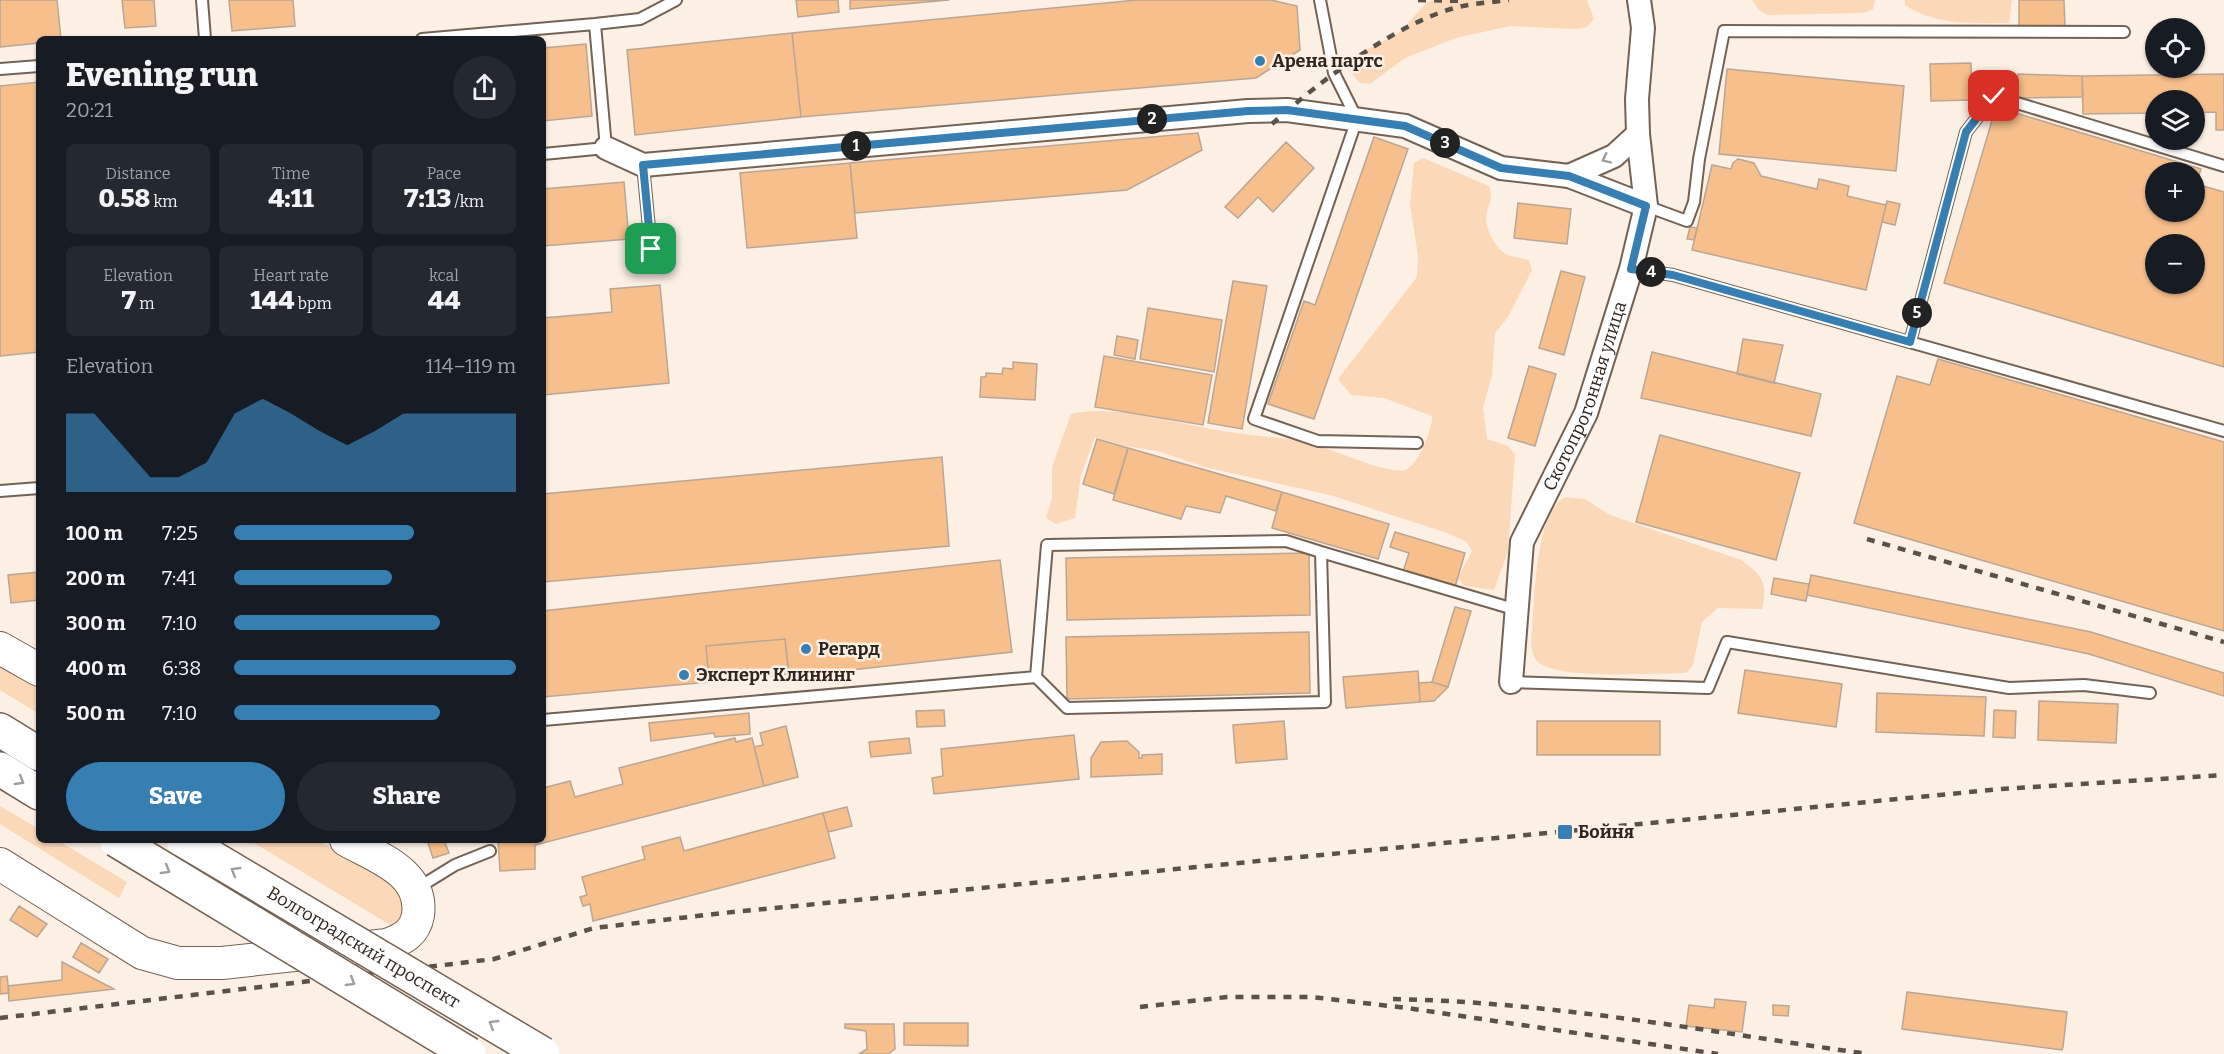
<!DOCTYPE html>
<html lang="en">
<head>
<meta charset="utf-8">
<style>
  body { margin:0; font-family:Bitter,serif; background:#242831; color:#f1f3f6; height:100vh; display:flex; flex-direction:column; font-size:22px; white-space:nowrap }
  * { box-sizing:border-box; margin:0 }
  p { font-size:20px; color:#9ea1a6 }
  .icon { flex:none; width:33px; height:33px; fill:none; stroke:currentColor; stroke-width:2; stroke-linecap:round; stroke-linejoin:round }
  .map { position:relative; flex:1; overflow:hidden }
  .drawer { position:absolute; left:36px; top:36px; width:510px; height:807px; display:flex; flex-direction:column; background:#171b24; border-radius:9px; box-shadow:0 2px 4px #0004 }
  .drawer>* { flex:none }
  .buttons { position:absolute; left:2145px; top:18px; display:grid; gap:12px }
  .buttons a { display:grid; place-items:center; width:60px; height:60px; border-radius:50%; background:#171b24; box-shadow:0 2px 4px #0004; font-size:30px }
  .pin { position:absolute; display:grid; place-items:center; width:51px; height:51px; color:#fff; margin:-26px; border-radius:12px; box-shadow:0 3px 9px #0006 }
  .km { position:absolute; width:30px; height:30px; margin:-15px; border-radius:50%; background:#222; color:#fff; font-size:16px; line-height:30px; text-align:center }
  .round { display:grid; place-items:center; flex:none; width:63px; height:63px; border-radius:32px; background:#242831 }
  .overview { display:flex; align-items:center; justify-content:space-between; height:102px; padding:0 30px }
  h1 { font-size:33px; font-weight:800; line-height:45px }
  .metrics { display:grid; grid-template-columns:repeat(3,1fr); gap:9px; height:102px; padding:6px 30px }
  .metrics div { display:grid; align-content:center; border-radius:9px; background:#242831; text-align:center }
  .metrics b { font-size:26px; font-weight:800 }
  .metrics small { font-size:16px; font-weight:400 }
  .metrics p { font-size:16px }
  .chart { height:168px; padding:12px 30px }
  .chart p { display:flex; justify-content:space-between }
  .chart svg { width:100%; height:108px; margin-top:6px; fill:#377fb3; opacity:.7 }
  .primary-button { display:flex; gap:12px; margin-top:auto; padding:12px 30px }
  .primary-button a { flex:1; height:69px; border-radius:36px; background:#377fb3; color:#fff; font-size:24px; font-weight:800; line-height:69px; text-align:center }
  .primary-button a+a { background:#242831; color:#f1f3f6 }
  ul { padding:0 30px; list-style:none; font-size:20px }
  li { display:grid; grid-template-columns:96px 72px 1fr; align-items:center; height:45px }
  li i { height:15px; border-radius:8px; background:#377fb3 }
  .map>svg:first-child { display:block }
  .green { fill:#fbd8b8 }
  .building { fill:#f6bf8c; stroke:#baa695; stroke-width:1.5; fill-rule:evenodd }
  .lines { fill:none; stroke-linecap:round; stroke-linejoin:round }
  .lane-casing { stroke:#746252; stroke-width:14 }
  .street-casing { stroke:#746252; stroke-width:26 }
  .secondary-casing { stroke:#746252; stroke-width:34 }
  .primary-casing { stroke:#746252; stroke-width:36 }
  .lane { stroke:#fff; stroke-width:10 }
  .street { stroke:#fff; stroke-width:22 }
  .secondary { stroke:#fff; stroke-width:32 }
  .primary { stroke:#fff; stroke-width:33 }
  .rail { stroke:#5a5149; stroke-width:4.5; stroke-dasharray:8 8; stroke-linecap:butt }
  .primary-bridge-casing { stroke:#746252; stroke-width:36; stroke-linecap:butt }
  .primary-bridge { stroke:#fff; stroke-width:33 }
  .oneway { stroke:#a19d9a }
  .route-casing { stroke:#fff; stroke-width:12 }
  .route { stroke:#377fb3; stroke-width:8 }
  .poi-dot { fill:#377fb3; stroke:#fcefe4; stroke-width:2 }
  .labels { text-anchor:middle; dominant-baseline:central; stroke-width:5; stroke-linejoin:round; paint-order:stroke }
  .poi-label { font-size:18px; font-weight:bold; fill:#2e261f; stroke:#fcefe4; text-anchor:start }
  .street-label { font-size:18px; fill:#2e261f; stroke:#fcefe4 }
</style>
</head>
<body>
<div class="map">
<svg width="2224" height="1054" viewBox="0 0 2224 1054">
  <rect width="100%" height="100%" fill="#fcefe4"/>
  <!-- green -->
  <path class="green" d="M 1434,0 L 1587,0 L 1594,19 L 1587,27 L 1576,29 L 1510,26 L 1456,38 L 1405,58 L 1370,84 L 1360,83 L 1346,67 L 1351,57 L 1398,34 L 1427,2 Z
    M 1752,0 L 1875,0 L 1873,9 L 1864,13 L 1768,15 L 1759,10 Z
    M 1905,0 L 2012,0 L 2009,23 C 1972,23 1937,26 1905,5 Z
    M 1423,158 L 1489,186 C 1494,202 1488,203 1486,217 C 1485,228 1496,249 1506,254 C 1512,257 1522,258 1529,260 L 1532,270 L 1508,317 L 1495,333 L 1492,375 L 1483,408 L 1487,439 L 1508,446 L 1515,454 L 1508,551 L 1494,590 L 1464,586 L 1458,578 L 1472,551 L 1467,542 L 1447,533 L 1330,495 L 1204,467 L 1161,452 L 1121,445 L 1095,437 L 1081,475 L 1075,518 L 1056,524 L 1046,518 L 1052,498 L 1052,467 L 1071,414 C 1116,403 1181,425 1228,432 C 1255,436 1283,437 1309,443 C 1331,448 1387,475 1405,470 C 1418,466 1433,428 1432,416 L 1384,398 L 1351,395 L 1338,379 L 1417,277 L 1418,256 L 1410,204 L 1414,163 Z
    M 1565,497 L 1585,499 L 1610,515 L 1741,560 C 1763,576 1768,582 1762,609 L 1718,608 L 1702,622 L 1693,665 L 1686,673 C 1653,673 1564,680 1539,663 C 1532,657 1532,650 1531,642 C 1535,607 1533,515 1565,497 Z
    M 0,660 L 39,682 L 39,714 L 0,690 Z
    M 0,806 L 39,829 L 39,840 L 57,840 L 127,882 L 119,898 L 0,824 Z
    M 249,840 L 317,840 L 396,882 L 403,897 L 405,918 L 392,926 Z"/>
  <!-- building -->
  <path class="building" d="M 0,0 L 57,0 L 61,39 L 39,39 L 39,43 L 0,47 Z
    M 122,0 L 154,0 L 156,26 L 125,28 Z
    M 229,0 L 293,0 L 295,26 L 232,31 Z
    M 796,0 L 838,0 L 839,12 L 798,17 Z
    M 850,0 L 949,0 L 850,9 Z
    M 1137,0 L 1271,0 L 1297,6 L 1300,50 L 1256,78 L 801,117 L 792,33 Z
    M 2019,0 L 2064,0 L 2065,29 L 2019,29 Z
    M 792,33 L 801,117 L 635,135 L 627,50 Z
    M 586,44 L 592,116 L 543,121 L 543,48 Z
    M 1971,63 L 1972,100 L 1931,101 L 1930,64 Z
    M 1727,69 L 1904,86 L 1896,171 L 1719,154 Z
    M 2018,74 L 2082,76 L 2083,97 L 2018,98 Z
    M 2224,74 L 2224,130 L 2216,130 L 2216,112 L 2194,113 L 2194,100 L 2156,100 L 2156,113 L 2083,114 L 2082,76 Z
    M 39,82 L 39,352 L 0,356 L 0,86 Z
    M 1996,107 L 2201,169 L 2196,184 L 2224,192 L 2224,367 L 1944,283 ZM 2156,172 L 2194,172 L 2194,212 L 2156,212 ZM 2156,244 L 2194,244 L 2194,284 L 2156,284 Z
    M 1198,133 L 1202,150 L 1127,190 L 855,213 L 850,163 Z
    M 1374,137 L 1408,149 L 1314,419 L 1268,404 L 1304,301 L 1315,305 Z
    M 1286,142 L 1314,168 L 1273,212 L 1258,197 L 1238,218 L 1225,207 Z
    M 1738,159 L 1754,163 L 1761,176 L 1817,189 L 1819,179 L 1849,186 L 1847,196 L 1886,205 L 1866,290 L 1692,250 L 1712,165 L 1731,169 L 1733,163 Z
    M 850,163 L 857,238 L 747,248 L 740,173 Z
    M 624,182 L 629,239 L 543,246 L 543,189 Z
    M 1887,201 L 1900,204 L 1895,225 L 1882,222 Z
    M 1518,203 L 1571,209 L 1567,244 L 1514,238 Z
    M 1690,227 L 1697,228 L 1694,240 L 1687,239 Z
    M 1561,271 L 1585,277 L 1564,355 L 1539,348 Z
    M 1233,281 L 1267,286 L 1242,429 L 1208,423 Z
    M 660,285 L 669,383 L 543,395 L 543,318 L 612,312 L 610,289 Z
    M 1148,308 L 1222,320 L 1214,372 L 1140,359 Z
    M 1117,336 L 1138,340 L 1135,359 L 1114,355 Z
    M 1743,339 L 1783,345 L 1774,383 L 1737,374 Z
    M 1652,352 L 1821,394 L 1811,436 L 1641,398 Z
    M 1104,356 L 1212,375 L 1203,425 L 1095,407 Z
    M 1938,359 L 2224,442 L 2224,631 L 1854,523 L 1897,376 L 1930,385 Z
    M 1013,362 L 1037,364 L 1035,400 L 980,397 L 981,377 L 986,377 L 986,373 L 1002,374 L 1003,368 L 1013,369 Z
    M 1529,366 L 1556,374 L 1535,446 L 1508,438 Z
    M 1660,435 L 1800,473 L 1776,560 L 1636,522 Z
    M 1097,439 L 1128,448 L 1114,494 L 1083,484 Z
    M 1128,448 L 1282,492 L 1276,511 L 1226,496 L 1220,513 L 1186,506 L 1181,519 L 1113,500 Z
    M 942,457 L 949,546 L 543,582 L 543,494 Z
    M 1282,492 L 1389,524 L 1378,559 L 1272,528 Z
    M 1395,532 L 1465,553 L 1455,587 L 1403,572 L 1409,553 L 1390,547 Z
    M 1309,553 L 1310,615 L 1067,620 L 1066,558 Z
    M 1000,560 L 1012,652 L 789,677 L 785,639 L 706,646 L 709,682 L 543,697 L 543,611 Z
    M 39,572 L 39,600 L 11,603 L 8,575 Z
    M 1811,575 L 2091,632 L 2224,673 L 2224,696 L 2089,654 L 1807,595 Z
    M 1774,578 L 1809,584 L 1806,601 L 1771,594 Z
    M 1455,607 L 1471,611 L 1448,687 L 1432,682 Z
    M 1309,632 L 1310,693 L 1067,699 L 1066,637 Z
    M 785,639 L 789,674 L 709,682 L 706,646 Z
    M 1745,670 L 1842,684 L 1836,727 L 1738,713 Z
    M 1418,671 L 1420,702 L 1346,708 L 1343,677 Z
    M 1432,682 L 1448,687 L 1434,701 L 1420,702 L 1419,683 Z
    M 1877,693 L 1986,697 L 1984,736 L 1876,732 Z
    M 2039,701 L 2118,704 L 2116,743 L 2038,740 Z
    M 944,710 L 945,726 L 917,727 L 916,711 Z
    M 1994,710 L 2016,711 L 2015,738 L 1993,737 Z
    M 749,713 L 750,734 L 715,737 L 714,733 L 651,741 L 649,723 Z
    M 1284,721 L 1287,759 L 1236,763 L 1233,725 Z
    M 1537,721 L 1660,721 L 1660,755 L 1537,755 Z
    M 786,726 L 798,777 L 764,786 L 754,747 L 763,745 L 760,733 Z
    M 1074,735 L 1079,779 L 934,794 L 932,778 L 943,776 L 941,749 Z
    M 735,738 L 736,742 L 752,738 L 764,786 L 535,845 L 535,869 L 500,871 L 498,840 L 543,840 L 543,788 L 570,781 L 575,797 L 623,784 L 619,768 Z
    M 909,738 L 911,753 L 871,757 L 869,742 Z
    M 1127,741 L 1139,752 L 1139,758 L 1142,758 L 1142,755 L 1162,754 L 1162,774 L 1091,777 L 1091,758 L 1101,742 Z
    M 847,807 L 852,826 L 828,832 L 823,813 Z
    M 823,813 L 835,858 L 593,921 L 590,904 L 583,906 L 580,897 L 587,895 L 582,877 L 645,859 L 642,847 L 680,837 L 684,851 Z
    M 427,840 L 444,840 L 449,853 L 433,858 Z
    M 19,906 L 47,924 L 37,937 L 10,920 Z
    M 81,943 L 108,959 L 99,973 L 73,957 Z
    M 62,962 L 114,989 L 9,1001 L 8,986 L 62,980 Z
    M 7,976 L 9,993 L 0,994 L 0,977 Z
    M 1907,992 L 2067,1012 L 2063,1047 L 2062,1050 L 1902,1029 Z
    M 1715,999 L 1746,1002 L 1742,1032 L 1686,1026 L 1689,1005 L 1714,1008 Z
    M 1773,1005 L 1789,1006 L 1788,1016 L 1773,1015 Z
    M 904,1023 L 968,1023 L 968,1046 L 904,1045 Z
    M 845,1024 L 894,1024 L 895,1049 L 888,1054 L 859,1054 L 867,1049 L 866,1031 L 845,1028 Z"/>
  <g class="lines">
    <!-- lane casing -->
    <g class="lane-casing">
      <path id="lane" d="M 202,0 L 205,39
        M 1320,0 L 1334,73 L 1357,119 L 1254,419 L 1318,441 L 1417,443
        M 422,39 L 595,24
        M 0,69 L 39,66
        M 543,154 L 606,148 L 595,24 L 640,19 L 676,0
        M 643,165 L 651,249
        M 1646,206 L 1687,221 L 1694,202 L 1699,159 L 1724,31 L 2124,32
        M 1631,269 L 1673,275 L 2224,431
        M 1910,342 L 1966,132 L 1994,96 L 2224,166
        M 0,491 L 39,488
        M 1321,552 L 1517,610
        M 1511,682 L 1708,688 L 1727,642 L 2009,688 L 2084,685 L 2150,693
        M 543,720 L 1036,677 L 1067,708 L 1325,702 L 1321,552 L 1286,541 L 1047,545 L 1036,677
        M 416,889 L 455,865 L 490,851"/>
    </g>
    <!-- street casing -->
    <g class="street-casing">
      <g id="street">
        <path d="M 606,148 L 643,165 L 1248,111 L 1287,110 L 1405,126 L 1501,168 L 1569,176 L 1646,206"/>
        <path d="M 1569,176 L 1614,156 L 1638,134"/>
        <path id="s1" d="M 1511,682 L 1522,542 L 1586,413 L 1631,269 L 1646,206 L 1638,134 L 1637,99 L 1643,28 L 1639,0"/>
      </g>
    </g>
    <!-- secondary casing -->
    <g class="secondary-casing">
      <path id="secondary" d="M 0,648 L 39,670
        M 0,864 L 142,953 L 178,963 L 222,963 L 387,945 C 403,939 415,933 418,915 C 424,872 376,857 346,840"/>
    </g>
    <!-- primary casing -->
    <g class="primary-casing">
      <path id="primary" d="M 0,730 L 39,754
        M 0,769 L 39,793"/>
    </g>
    <!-- lane -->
    <use href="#lane" class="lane"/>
    <!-- street -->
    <use href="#street" class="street"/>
    <!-- secondary -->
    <use href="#secondary" class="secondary"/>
    <!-- primary -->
    <use href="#primary" class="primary"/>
    <!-- rail -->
    <path class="rail" d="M 1418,0 L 1464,1
      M 1272,124 C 1317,83 1403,18 1463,6 C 1478,3 1494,2 1509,0
      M 1867,539 L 2224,642
      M 1393,999 C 1552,1002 1711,1032 1868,1054
      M 1140,1007 L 1227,997 L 1312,997 L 1407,1008 L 1718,1054
      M 0,1018 L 494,959 L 594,928 L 723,913 L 2001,789 L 2224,775"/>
    <!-- primary-bridge casing -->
    <g class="primary-bridge-casing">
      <g id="primary-bridge">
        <path d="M 116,840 L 469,1054"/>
        <path id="s2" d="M 183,840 L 543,1054"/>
      </g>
    </g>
    <!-- primary-bridge -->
    <use href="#primary-bridge" class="primary-bridge"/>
  </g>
  <!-- one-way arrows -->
  <defs><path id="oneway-chevron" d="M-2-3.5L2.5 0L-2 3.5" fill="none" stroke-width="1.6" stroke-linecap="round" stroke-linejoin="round" transform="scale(1.5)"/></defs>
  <g class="oneway">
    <use href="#oneway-chevron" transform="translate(1606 159) rotate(154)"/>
    <use href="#oneway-chevron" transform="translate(20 781) rotate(31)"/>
    <use href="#oneway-chevron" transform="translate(166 870) rotate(31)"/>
    <use href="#oneway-chevron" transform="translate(235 871) rotate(-149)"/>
    <use href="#oneway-chevron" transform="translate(351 982) rotate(31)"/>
    <use href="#oneway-chevron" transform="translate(493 1024) rotate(-149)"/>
  </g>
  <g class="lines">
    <!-- route casing -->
    <g class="route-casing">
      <path id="route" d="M 651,249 L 643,165 L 1248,111 L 1287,110 L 1405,126 L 1501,168 L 1569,176 L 1646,206 L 1631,269 L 1673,275 L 1910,342 L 1966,132 L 1994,96"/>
    </g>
    <!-- route -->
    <use href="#route" class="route"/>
  </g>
  <!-- markers -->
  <g class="poi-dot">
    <circle cx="1260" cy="61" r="6"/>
    <circle cx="806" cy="649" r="6"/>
    <circle cx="684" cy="675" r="6"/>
    <rect x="1557" y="824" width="16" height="16" rx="3"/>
  </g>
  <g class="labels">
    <!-- poi labels -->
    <g class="poi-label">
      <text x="1272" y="61">Арена партс</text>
      <text x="818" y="649">Регард</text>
      <text x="696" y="675">Эксперт Клининг</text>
      <text x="1578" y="832">Бойня</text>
    </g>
    <!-- street labels -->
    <g class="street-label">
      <text stroke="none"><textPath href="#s1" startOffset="300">Скотопрогонная улица</textPath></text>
      <text stroke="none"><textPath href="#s2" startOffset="210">Волгоградский проспект</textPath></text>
    </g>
  </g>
</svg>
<div class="buttons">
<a><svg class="icon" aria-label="locate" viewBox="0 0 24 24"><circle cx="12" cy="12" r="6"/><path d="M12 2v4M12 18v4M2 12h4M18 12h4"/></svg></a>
<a><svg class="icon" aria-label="layers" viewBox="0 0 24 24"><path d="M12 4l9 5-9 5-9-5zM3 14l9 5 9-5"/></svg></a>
<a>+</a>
<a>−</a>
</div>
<div class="pin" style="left:651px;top:249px;background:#1e9e55"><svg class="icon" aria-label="arrive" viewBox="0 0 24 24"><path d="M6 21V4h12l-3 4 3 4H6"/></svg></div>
<div class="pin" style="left:1994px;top:96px;background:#d93025"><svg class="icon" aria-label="check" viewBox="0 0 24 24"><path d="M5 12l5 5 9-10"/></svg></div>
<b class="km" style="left:856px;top:146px">1</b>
<b class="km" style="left:1152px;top:119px">2</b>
<b class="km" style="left:1445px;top:143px">3</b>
<b class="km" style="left:1651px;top:272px">4</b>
<b class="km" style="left:1917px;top:313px">5</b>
<section class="drawer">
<div class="overview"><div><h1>Evening run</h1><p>20:21</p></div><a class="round"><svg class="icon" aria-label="share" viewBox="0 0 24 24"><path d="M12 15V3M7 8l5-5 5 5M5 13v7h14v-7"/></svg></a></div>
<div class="metrics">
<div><p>Distance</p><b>0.58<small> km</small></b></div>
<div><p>Time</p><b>4:11</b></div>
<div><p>Pace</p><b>7:13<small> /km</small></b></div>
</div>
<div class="metrics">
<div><p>Elevation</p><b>7<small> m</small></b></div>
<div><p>Heart rate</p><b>144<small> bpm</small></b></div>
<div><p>kcal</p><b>44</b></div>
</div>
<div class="chart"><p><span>Elevation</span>114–119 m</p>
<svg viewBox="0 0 160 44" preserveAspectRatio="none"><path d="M0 44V12L10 12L20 25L30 38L40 38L50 32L60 12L70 6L80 12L90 19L100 25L110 19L120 12L130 12L140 12L150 12L160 12V44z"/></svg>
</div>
<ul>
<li><b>100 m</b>7:25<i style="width:64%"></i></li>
<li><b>200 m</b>7:41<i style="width:56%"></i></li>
<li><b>300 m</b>7:10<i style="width:73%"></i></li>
<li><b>400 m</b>6:38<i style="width:100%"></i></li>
<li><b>500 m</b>7:10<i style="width:73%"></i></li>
</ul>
<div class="primary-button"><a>Save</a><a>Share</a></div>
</section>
</div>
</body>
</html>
